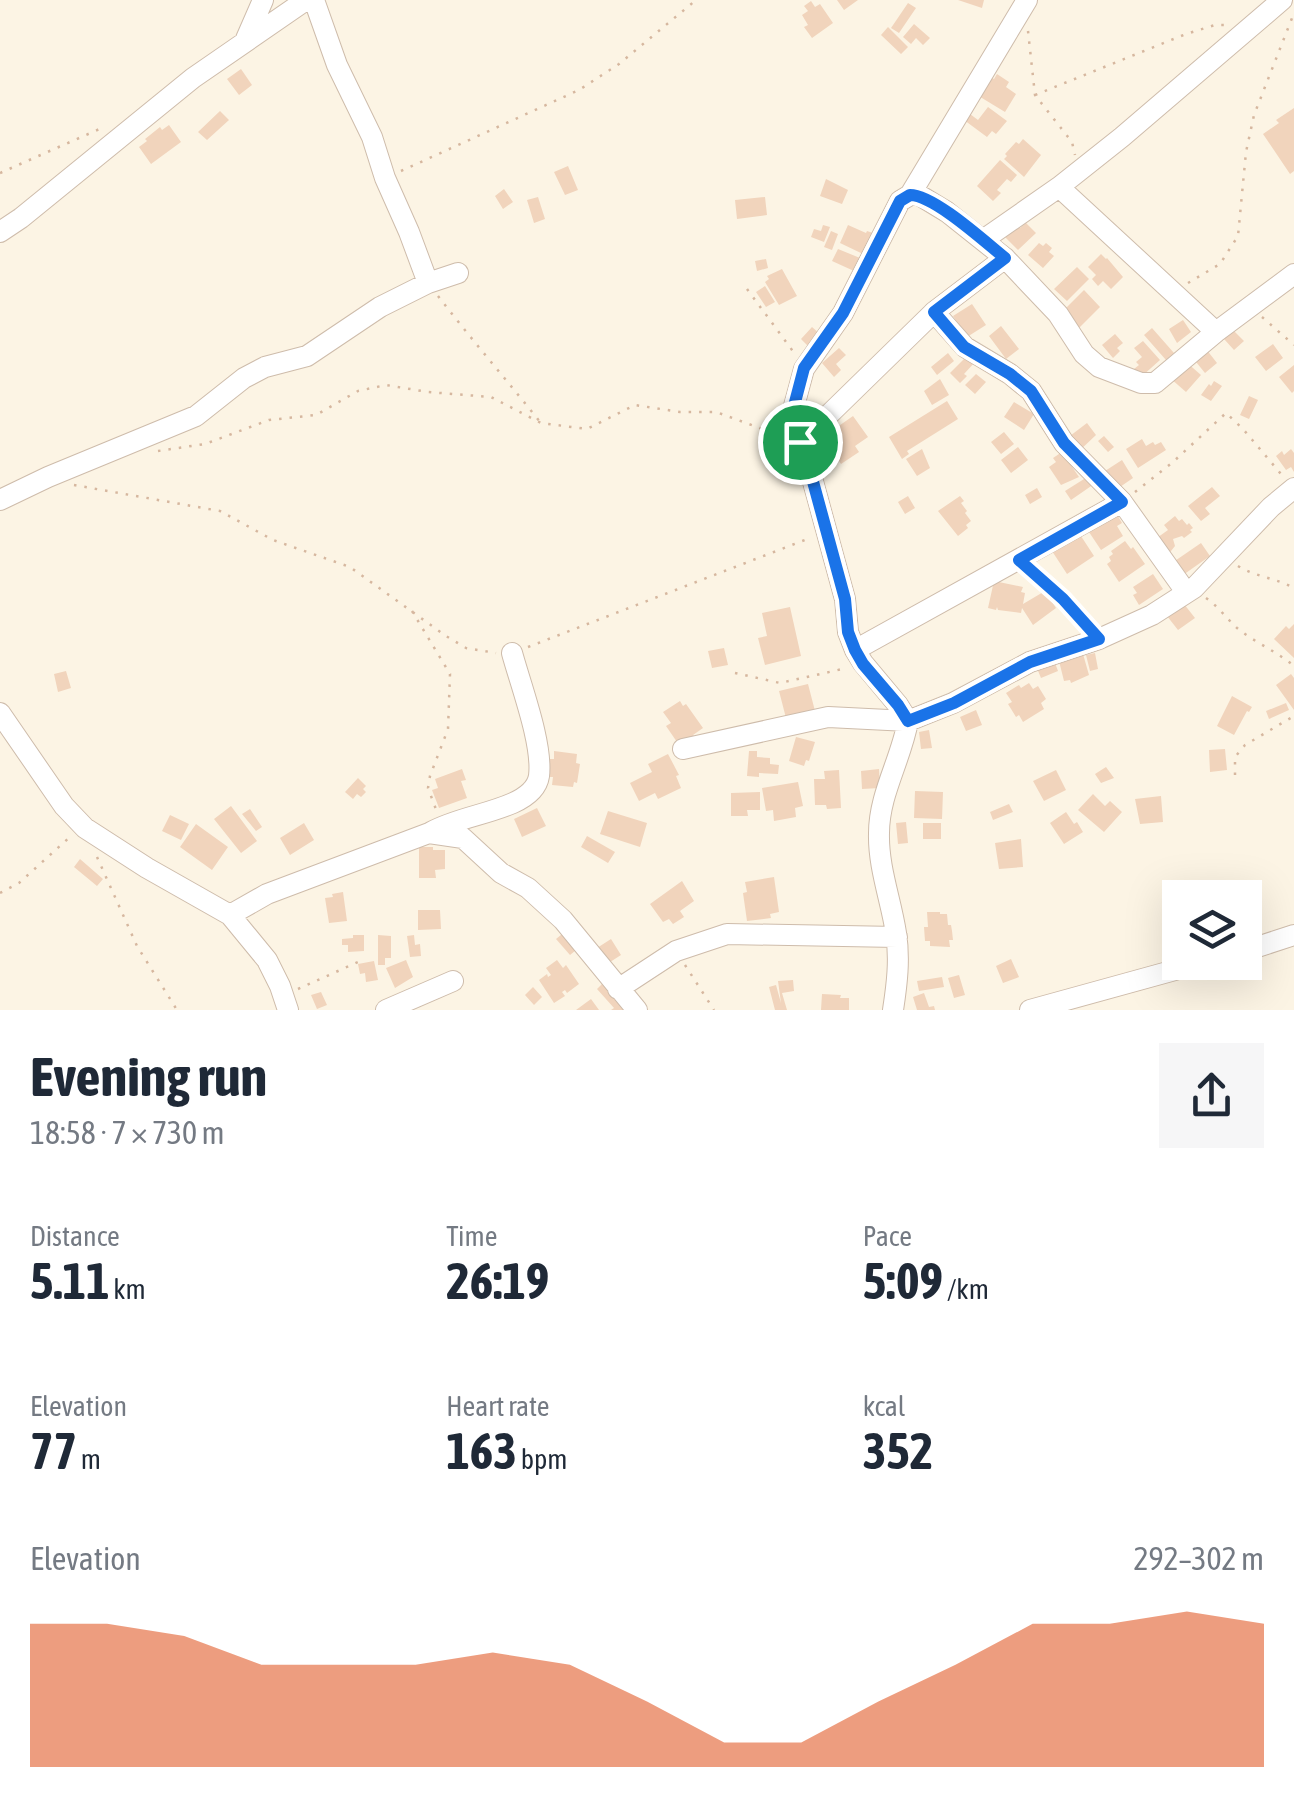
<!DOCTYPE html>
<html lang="en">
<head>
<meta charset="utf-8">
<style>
  body { margin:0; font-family:"Asap Condensed",sans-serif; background:#f6f6f7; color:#1f2937; height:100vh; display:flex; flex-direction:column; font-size:38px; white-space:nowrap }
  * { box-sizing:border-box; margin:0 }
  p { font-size:32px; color:#747a83 }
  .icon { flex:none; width:55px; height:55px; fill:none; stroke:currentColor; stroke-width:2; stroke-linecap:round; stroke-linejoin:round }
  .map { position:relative; height:1010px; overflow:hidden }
  .details { display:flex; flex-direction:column; background:#fff; flex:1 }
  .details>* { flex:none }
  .buttons { position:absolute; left:1162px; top:880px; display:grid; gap:20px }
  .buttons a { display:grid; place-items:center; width:100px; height:100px; border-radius:0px; background:#fff; box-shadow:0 10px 40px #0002; font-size:50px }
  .pin { position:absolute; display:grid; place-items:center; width:85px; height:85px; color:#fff; margin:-42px; border:5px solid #fff; border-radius:50%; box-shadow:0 2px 10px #0007 }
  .round { display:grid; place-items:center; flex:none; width:105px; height:105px; border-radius:0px; background:#f6f6f7 }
  .summary { display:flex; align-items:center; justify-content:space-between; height:170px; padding:0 30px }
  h1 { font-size:55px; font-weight:700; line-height:75px }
  .stats { display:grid; grid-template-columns:repeat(3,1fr); gap:15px; height:170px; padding:10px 30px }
  .stats div { display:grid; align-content:center }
  .stats b { font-size:50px; font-weight:700 }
  .stats small { font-size:28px; font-weight:400 }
  .stats p { font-size:28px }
  .chart { height:280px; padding:20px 30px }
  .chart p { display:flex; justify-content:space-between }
  .chart svg { width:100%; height:180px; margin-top:10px; fill:#e6744a; opacity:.7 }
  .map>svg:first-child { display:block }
  .building { fill:#f1d4bc }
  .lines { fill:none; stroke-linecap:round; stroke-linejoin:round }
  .minor-casing { stroke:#cebcab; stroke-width:22 }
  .path { stroke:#d6b79f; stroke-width:2.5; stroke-dasharray:2.5 8; stroke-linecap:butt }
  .minor { stroke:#fff; stroke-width:20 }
  .route-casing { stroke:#fff; stroke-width:20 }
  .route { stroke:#1a73e8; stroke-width:12 }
</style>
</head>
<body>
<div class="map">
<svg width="1294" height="1010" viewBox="0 0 1294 1010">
  <rect width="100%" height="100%" fill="#fcf4e4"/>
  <!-- building -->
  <path class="building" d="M 837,0 L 858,0 L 844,10 Z
    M 958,0 L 984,0 L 982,8 Z
    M 811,1 L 815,7 L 820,4 L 833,23 L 812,38 L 804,27 L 808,25 L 802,15 L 808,11 L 804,6 Z
    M 908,3 L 916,8 L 899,33 L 891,28 Z
    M 914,24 L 930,38 L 923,45 L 916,38 L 911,44 L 903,37 Z
    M 888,27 L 908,47 L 901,54 L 881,35 Z
    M 241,69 L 252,85 L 239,95 L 227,79 Z
    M 997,74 L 1009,82 L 1006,87 L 1016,94 L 1005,112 L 977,95 L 989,76 L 994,79 Z
    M 988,107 L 1007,121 L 996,134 L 992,131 L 987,137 L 964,120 L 970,114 L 978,120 Z
    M 1294,108 L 1294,171 L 1290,174 L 1263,134 L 1279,123 L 1276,120 Z
    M 220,111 L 229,120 L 207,140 L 198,132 Z
    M 169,125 L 181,142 L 151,164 L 139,147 L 147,141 L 145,139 L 160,127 L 162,130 Z
    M 1023,139 L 1041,155 L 1024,177 L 1004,159 L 1007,156 L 1005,154 L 1016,142 L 1019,144 Z
    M 1000,160 L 1017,175 L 1011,182 L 1007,179 L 997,190 L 1001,193 L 993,201 L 977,186 Z
    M 568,166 L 578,190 L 565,195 L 554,172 Z
    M 826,179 L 848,190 L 842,204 L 820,196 Z
    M 504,189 L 513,202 L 503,209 L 495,196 Z
    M 538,197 L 545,219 L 534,223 L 527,200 Z
    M 765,197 L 767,215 L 737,219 L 735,200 Z
    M 1026,223 L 1036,233 L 1018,250 L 1005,237 L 1017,225 L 1020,228 Z
    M 823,225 L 830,227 L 824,242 L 811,237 L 814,229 L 821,231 Z
    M 848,225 L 866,233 L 867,231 L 873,233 L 863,254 L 840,243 Z
    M 831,231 L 838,234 L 832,250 L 824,247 Z
    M 1039,243 L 1043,246 L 1046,243 L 1052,248 L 1049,252 L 1054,256 L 1043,268 L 1028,255 Z
    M 838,249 L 860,258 L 854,271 L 832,261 Z
    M 1101,254 L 1106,259 L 1107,258 L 1123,277 L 1111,289 L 1103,281 L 1098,286 L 1092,279 L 1096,275 L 1088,267 Z
    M 766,259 L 768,268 L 757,271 L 755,261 Z
    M 1077,267 L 1089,279 L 1067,301 L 1054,289 Z
    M 782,269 L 797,296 L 779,305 L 765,282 L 769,279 L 767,276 Z
    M 765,286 L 775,302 L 766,307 L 756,292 Z
    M 1084,290 L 1100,307 L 1078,329 L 1062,312 Z
    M 972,304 L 986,325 L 967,337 L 953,316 Z
    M 1183,320 L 1191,332 L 1177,343 L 1169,329 Z
    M 1001,326 L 1019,349 L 1006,359 L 989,336 Z
    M 812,327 L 820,334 L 810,348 L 801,339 Z
    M 1152,328 L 1174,353 L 1166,360 L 1144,335 Z
    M 1233,330 L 1244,341 L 1234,350 L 1224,339 Z
    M 1115,334 L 1123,343 L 1117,348 L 1120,351 L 1113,358 L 1102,345 Z
    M 1143,341 L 1160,360 L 1141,377 L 1134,369 L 1139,365 L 1136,362 L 1142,357 L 1134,348 Z
    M 1273,344 L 1283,358 L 1266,371 L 1255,357 Z
    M 839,348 L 846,355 L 836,364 L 841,370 L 834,377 L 822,363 Z
    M 1206,349 L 1217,363 L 1205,373 L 1192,357 Z
    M 948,353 L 954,361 L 937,375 L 931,367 Z
    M 969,354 L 976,361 L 964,374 L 967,376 L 960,383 L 950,373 Z
    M 1185,361 L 1201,375 L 1186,392 L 1170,378 Z
    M 1294,365 L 1294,391 L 1292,393 L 1279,377 Z
    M 976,374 L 986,382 L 975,394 L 965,385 Z
    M 940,379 L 949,395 L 932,405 L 924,391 Z
    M 1214,381 L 1222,386 L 1211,401 L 1201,395 L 1209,384 L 1211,386 Z
    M 1249,396 L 1258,400 L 1249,419 L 1240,415 Z
    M 947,401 L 958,419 L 907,451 L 909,454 L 902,459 L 889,437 Z
    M 1014,402 L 1034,414 L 1024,430 L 1004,417 Z
    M 853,416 L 868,437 L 855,446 L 859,452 L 841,464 L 823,437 Z
    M 1087,423 L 1096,435 L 1077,453 L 1066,439 Z
    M 1004,432 L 1014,444 L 1001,454 L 991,442 Z
    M 1104,436 L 1114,447 L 1108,452 L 1098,441 Z
    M 1142,439 L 1146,446 L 1153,442 L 1155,445 L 1161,442 L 1166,450 L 1138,468 L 1126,449 Z
    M 1018,447 L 1028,460 L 1011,473 L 1001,460 Z
    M 922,449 L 930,468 L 917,476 L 906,459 Z
    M 1291,449 L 1294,453 L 1294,472 L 1291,467 L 1286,470 L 1276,456 L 1282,451 L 1284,455 Z
    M 1062,452 L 1079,477 L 1061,485 L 1049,467 L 1056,462 L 1053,458 Z
    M 1122,460 L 1133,478 L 1117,489 L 1105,471 Z
    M 1092,474 L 1097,482 L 1071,500 L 1065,491 Z
    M 1212,487 L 1220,496 L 1205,508 L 1210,514 L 1201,521 L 1188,506 Z
    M 1037,488 L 1042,497 L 1030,504 L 1025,495 Z
    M 908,496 L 915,508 L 905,514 L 898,502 Z
    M 960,496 L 964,501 L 961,503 L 967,511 L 965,513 L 971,521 L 966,525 L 968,528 L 958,536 L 938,511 Z
    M 1115,511 L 1122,523 L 1117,526 L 1123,536 L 1101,550 L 1087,529 Z
    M 1175,516 L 1179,521 L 1182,519 L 1187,525 L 1189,523 L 1193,528 L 1190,530 L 1192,532 L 1184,538 L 1182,536 L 1173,539 L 1175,546 L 1167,556 L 1154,540 L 1168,530 L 1164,525 Z
    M 1079,533 L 1094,556 L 1067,574 L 1052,551 Z
    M 1125,541 L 1131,549 L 1133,547 L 1145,564 L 1119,582 L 1107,564 L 1111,561 L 1109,557 L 1113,554 L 1111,551 Z
    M 1201,543 L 1210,556 L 1183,575 L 1169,565 Z
    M 1153,574 L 1163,589 L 1139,605 L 1133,595 L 1137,593 L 1133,587 Z
    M 994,581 L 1023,587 L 1021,592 L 1025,593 L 1023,604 L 1045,591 L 1056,608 L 1033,625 L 1022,608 L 1021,613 L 998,610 L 997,607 L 996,610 L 988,608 Z
    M 1184,604 L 1195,618 L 1178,630 L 1167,616 Z
    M 790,607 L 801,656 L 765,665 L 758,638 L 767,636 L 762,613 Z
    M 1294,624 L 1294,658 L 1274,639 L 1286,626 L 1289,629 Z
    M 724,648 L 728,665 L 712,668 L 708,651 Z
    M 1095,653 L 1098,669 L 1090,671 L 1086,655 Z
    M 1083,654 L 1089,675 L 1071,683 L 1070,680 L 1064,681 L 1059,661 Z
    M 1055,663 L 1058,671 L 1041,678 L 1036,666 Z
    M 66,671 L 71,688 L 58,692 L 54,674 Z
    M 1291,674 L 1294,678 L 1294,710 L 1276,685 Z
    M 1029,683 L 1033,689 L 1038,686 L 1046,699 L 1041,703 L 1044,709 L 1023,722 L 1019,715 L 1016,717 L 1008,704 L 1012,702 L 1006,693 L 1019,685 L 1021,688 Z
    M 808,684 L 815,711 L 786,718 L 779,691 Z
    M 1232,696 L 1252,707 L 1249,712 L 1247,711 L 1234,735 L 1217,726 Z
    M 680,701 L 683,706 L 686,704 L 703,728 L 693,735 L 695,737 L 677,742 L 666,726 L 671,723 L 663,712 Z
    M 1286,703 L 1289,710 L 1269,719 L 1266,711 Z
    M 976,710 L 982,725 L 966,731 L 960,717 Z
    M 929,730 L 932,748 L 921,749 L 919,732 Z
    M 796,737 L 815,742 L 809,761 L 806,760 L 804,766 L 789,761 Z
    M 1225,749 L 1227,770 L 1210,772 L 1209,750 Z
    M 554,751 L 577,754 L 576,763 L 580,764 L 577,783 L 574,782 L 573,787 L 552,785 L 553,777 L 548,777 L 550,759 L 554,759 Z
    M 749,751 L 757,751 L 757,757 L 770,758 L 770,764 L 779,765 L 778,774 L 759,773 L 759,777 L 747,776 Z
    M 668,754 L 679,775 L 676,776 L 681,788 L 658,799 L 655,793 L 639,801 L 630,783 L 652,772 L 648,764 Z
    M 1106,767 L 1114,778 L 1101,783 L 1095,774 Z
    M 462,769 L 466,780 L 461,781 L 467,798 L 439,808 L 432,790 L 438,788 L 435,779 Z
    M 879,769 L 880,788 L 862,789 L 861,771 Z
    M 839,770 L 841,808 L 827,809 L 826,805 L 815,805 L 814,779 L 825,779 L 824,771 Z
    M 1056,770 L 1066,790 L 1044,801 L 1033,781 Z
    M 358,778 L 366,786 L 363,789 L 366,792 L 361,797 L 357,794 L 353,799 L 345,792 Z
    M 798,782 L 803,806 L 795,808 L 796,817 L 774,821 L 773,810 L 766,811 L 762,788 Z
    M 915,791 L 943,792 L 942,819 L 914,818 Z
    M 760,792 L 760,810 L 747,810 L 748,816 L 731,816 L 731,793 Z
    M 1093,794 L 1105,806 L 1110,801 L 1122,812 L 1104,832 L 1078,810 Z
    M 1161,796 L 1163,822 L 1140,824 L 1135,799 Z
    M 1009,804 L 1013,812 L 993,820 L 990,812 Z
    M 231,806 L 257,841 L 241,853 L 214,819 Z
    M 537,808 L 546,826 L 522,837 L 514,819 Z
    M 250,809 L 262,827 L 256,831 L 242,814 Z
    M 608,811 L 647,823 L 640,847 L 600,834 Z
    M 1066,812 L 1074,824 L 1077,822 L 1083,832 L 1064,844 L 1050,823 Z
    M 170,815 L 189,824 L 181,840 L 162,831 Z
    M 906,822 L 908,843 L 898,844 L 896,823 Z
    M 304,823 L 314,840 L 290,855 L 280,838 Z
    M 923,823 L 941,823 L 941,839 L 923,839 Z
    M 196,824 L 228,847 L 212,870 L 180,847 Z
    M 587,836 L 615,852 L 608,863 L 581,847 Z
    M 1021,839 L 1023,867 L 999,869 L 995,843 Z
    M 419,847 L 433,847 L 433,850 L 445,850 L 445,869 L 435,870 L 436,878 L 419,878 Z
    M 80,859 L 103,879 L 97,886 L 74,867 Z
    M 774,877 L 779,912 L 770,914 L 771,918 L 747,921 L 743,893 L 747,892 L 745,882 Z
    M 682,881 L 694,901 L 680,911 L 684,917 L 673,924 L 669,919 L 663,922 L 650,904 Z
    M 343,892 L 347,921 L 329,923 L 325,898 L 333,897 L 332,894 Z
    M 418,910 L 440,910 L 441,929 L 418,930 Z
    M 927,912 L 940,912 L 940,914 L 947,914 L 948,925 L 951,925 L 952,931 L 953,940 L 949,940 L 950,947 L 930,946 L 930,941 L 925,941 L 924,927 L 928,927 Z
    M 567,930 L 581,946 L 570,955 L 556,939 Z
    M 353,935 L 364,935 L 364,951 L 348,952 L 348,945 L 342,945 L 342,939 L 353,938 Z
    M 378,935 L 391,936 L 391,958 L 385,958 L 385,965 L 378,965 Z
    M 414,935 L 415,945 L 420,944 L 421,956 L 410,957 L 407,936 Z
    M 611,939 L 621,955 L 607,964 L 597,948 Z
    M 1011,959 L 1019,977 L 1003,983 L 996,966 Z
    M 406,960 L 413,977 L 395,988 L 386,968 Z
    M 557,960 L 563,968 L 566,965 L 579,984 L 567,993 L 565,990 L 562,992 L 565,996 L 554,1003 L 539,980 L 547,974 L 548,977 L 551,975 L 546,968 Z
    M 374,961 L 378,980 L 366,982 L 365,973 L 360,974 L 358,964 Z
    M 959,975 L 965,995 L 954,998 L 948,978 Z
    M 942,977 L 944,987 L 919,991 L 917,981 Z
    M 793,980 L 794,991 L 782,993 L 787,1010 L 775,1010 L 769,987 L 776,985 L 781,1003 L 778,981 Z
    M 604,982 L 631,1010 L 611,1010 L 614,1008 L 597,989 Z
    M 533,987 L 542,997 L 534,1005 L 525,995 Z
    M 321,992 L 327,1005 L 317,1009 L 311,995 Z
    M 924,993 L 929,1007 L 934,1006 L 935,1010 L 917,1010 L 913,997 Z
    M 822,994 L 841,995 L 840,998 L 849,998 L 849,1010 L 821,1010 Z
    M 591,999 L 599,1010 L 576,1010 Z"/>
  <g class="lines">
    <!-- minor casing -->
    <g class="minor-casing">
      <path id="minor" d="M 314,0 L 337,65 L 372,137 L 385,178 L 409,232 L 428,283
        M 246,39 L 263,0
        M 1059,187 L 1216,332
        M 910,195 L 1027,0
        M 0,232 L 21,218 L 193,78 L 306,0
        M 983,240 L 1059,187 L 1122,137 L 1282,0
        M 934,312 L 965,347 L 1010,374 L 1031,391 L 1064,443 L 1122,502 L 1186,592
        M 805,455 L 800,443 L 794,406 L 804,369 L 843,313 L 900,201 L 910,195 L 919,195 L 947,212 L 1005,258 L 1058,314 L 1084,354 L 1099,367 L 1141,383 L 1155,383 L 1216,332 L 1294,274
        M 0,500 L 48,477 L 196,416 L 244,378 L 265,367 L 307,356 L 380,307 L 428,283 L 458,273
        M 855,650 L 1122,502
        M 0,713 L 64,806 L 85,828 L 147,868 L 230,915 L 267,960 L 280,986 L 288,1010
        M 683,749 L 828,717 L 908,721 L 953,703 L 1030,662 L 1099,639 L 1152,615 L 1194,588 L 1271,507 L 1294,488
        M 431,832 C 457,818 486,815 513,803 C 524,798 537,789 539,776 C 543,744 521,686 512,653
        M 230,915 L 267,894 L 429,833 L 463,838 L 501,873 L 528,888 L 563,920 L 637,1010
        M 1245,951 L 1294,935
        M 618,989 L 676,951 L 727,934 L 897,937
        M 386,1010 L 453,981
        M 893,1010 C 897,984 900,959 896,933 C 891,900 878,867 879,833 C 879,794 901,760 908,721 L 898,705 L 863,663 L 855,650 L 848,632 L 845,599 L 806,456 L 805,444 L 811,432 L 934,312 L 1005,258
        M 1030,1010 L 1204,962"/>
    </g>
    <!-- path -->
    <path class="path" d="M 1028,31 L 1035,95 L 1072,142 L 1075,155
      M 1035,95 L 1186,34 L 1215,25 L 1226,25
      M 401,171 L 579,90 L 619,64 L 696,0
      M 0,173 L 104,127
      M 1188,283 L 1220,264 L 1238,236 L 1246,152 L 1254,115 L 1294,13
      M 747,289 L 795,354
      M 438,296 C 471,339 506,379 540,422
      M 1262,317 L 1294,345
      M 158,451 L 205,444 L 269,420 L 316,415 L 358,391 L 386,385 L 428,392 L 491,397 L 541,423 L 587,429 L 635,405 L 680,412 L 716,412 L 779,435
      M 74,485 L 220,511 L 273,540 L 350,567 L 446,636 L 466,648 L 496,653
      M 1135,492 L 1173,462 L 1226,413 L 1243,429 L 1281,474
      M 1238,566 C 1256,577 1276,578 1294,588
      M 1033,573 L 1063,599 L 1088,627
      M 1206,598 C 1219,607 1226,618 1237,628 C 1254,642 1276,651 1294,666
      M 412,611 L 450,674 L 448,729 L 430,776 L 428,788 L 437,812
      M 528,647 L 810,538
      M 735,673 L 780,683 L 847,668
      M 1235,775 L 1235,757 L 1245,745 L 1294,716
      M 97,857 L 137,946 L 177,1010
      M 0,893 L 19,883 L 71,836
      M 685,965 L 714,1010
      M 298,989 L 358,962"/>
    <!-- minor -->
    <use href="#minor" class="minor"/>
  </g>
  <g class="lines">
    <!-- route casing -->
    <g class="route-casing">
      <path id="route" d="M 910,195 C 934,195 985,242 1005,258 L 934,312 L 964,347 L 1010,374 L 1031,391 L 1064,443 L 1122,502 L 1019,560 L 1063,599 L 1099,639 L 1030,662 L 954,703 L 908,721 L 898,705 L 863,664 L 855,650 L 848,632 L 845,599 L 806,456 L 800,442 L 794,406 L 804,368 L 843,313 L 900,201 Z"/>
    </g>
    <!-- route -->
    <use href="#route" class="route"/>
  </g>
</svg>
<div class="buttons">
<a><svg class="icon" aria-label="layers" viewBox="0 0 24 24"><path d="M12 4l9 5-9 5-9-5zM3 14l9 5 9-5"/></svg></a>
</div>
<div class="pin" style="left:800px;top:442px;background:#1e9e55"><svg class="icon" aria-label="arrive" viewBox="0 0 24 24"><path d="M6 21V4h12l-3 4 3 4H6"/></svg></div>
</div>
<section class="details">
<div class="summary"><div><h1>Evening run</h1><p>18:58 · 7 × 730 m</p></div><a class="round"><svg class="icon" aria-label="share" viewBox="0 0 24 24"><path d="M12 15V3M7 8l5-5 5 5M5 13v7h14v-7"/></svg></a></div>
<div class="stats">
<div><p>Distance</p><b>5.11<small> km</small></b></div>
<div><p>Time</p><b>26:19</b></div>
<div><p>Pace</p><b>5:09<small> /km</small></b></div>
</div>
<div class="stats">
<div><p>Elevation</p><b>77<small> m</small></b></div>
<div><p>Heart rate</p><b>163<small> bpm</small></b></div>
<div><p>kcal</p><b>352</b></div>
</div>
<div class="chart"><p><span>Elevation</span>292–302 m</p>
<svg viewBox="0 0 160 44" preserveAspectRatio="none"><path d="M0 44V9L10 9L20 12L30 19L40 19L50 19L60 16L70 19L80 28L90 38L100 38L110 28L120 19L130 9L140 9L150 6L160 9V44z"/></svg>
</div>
</section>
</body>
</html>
